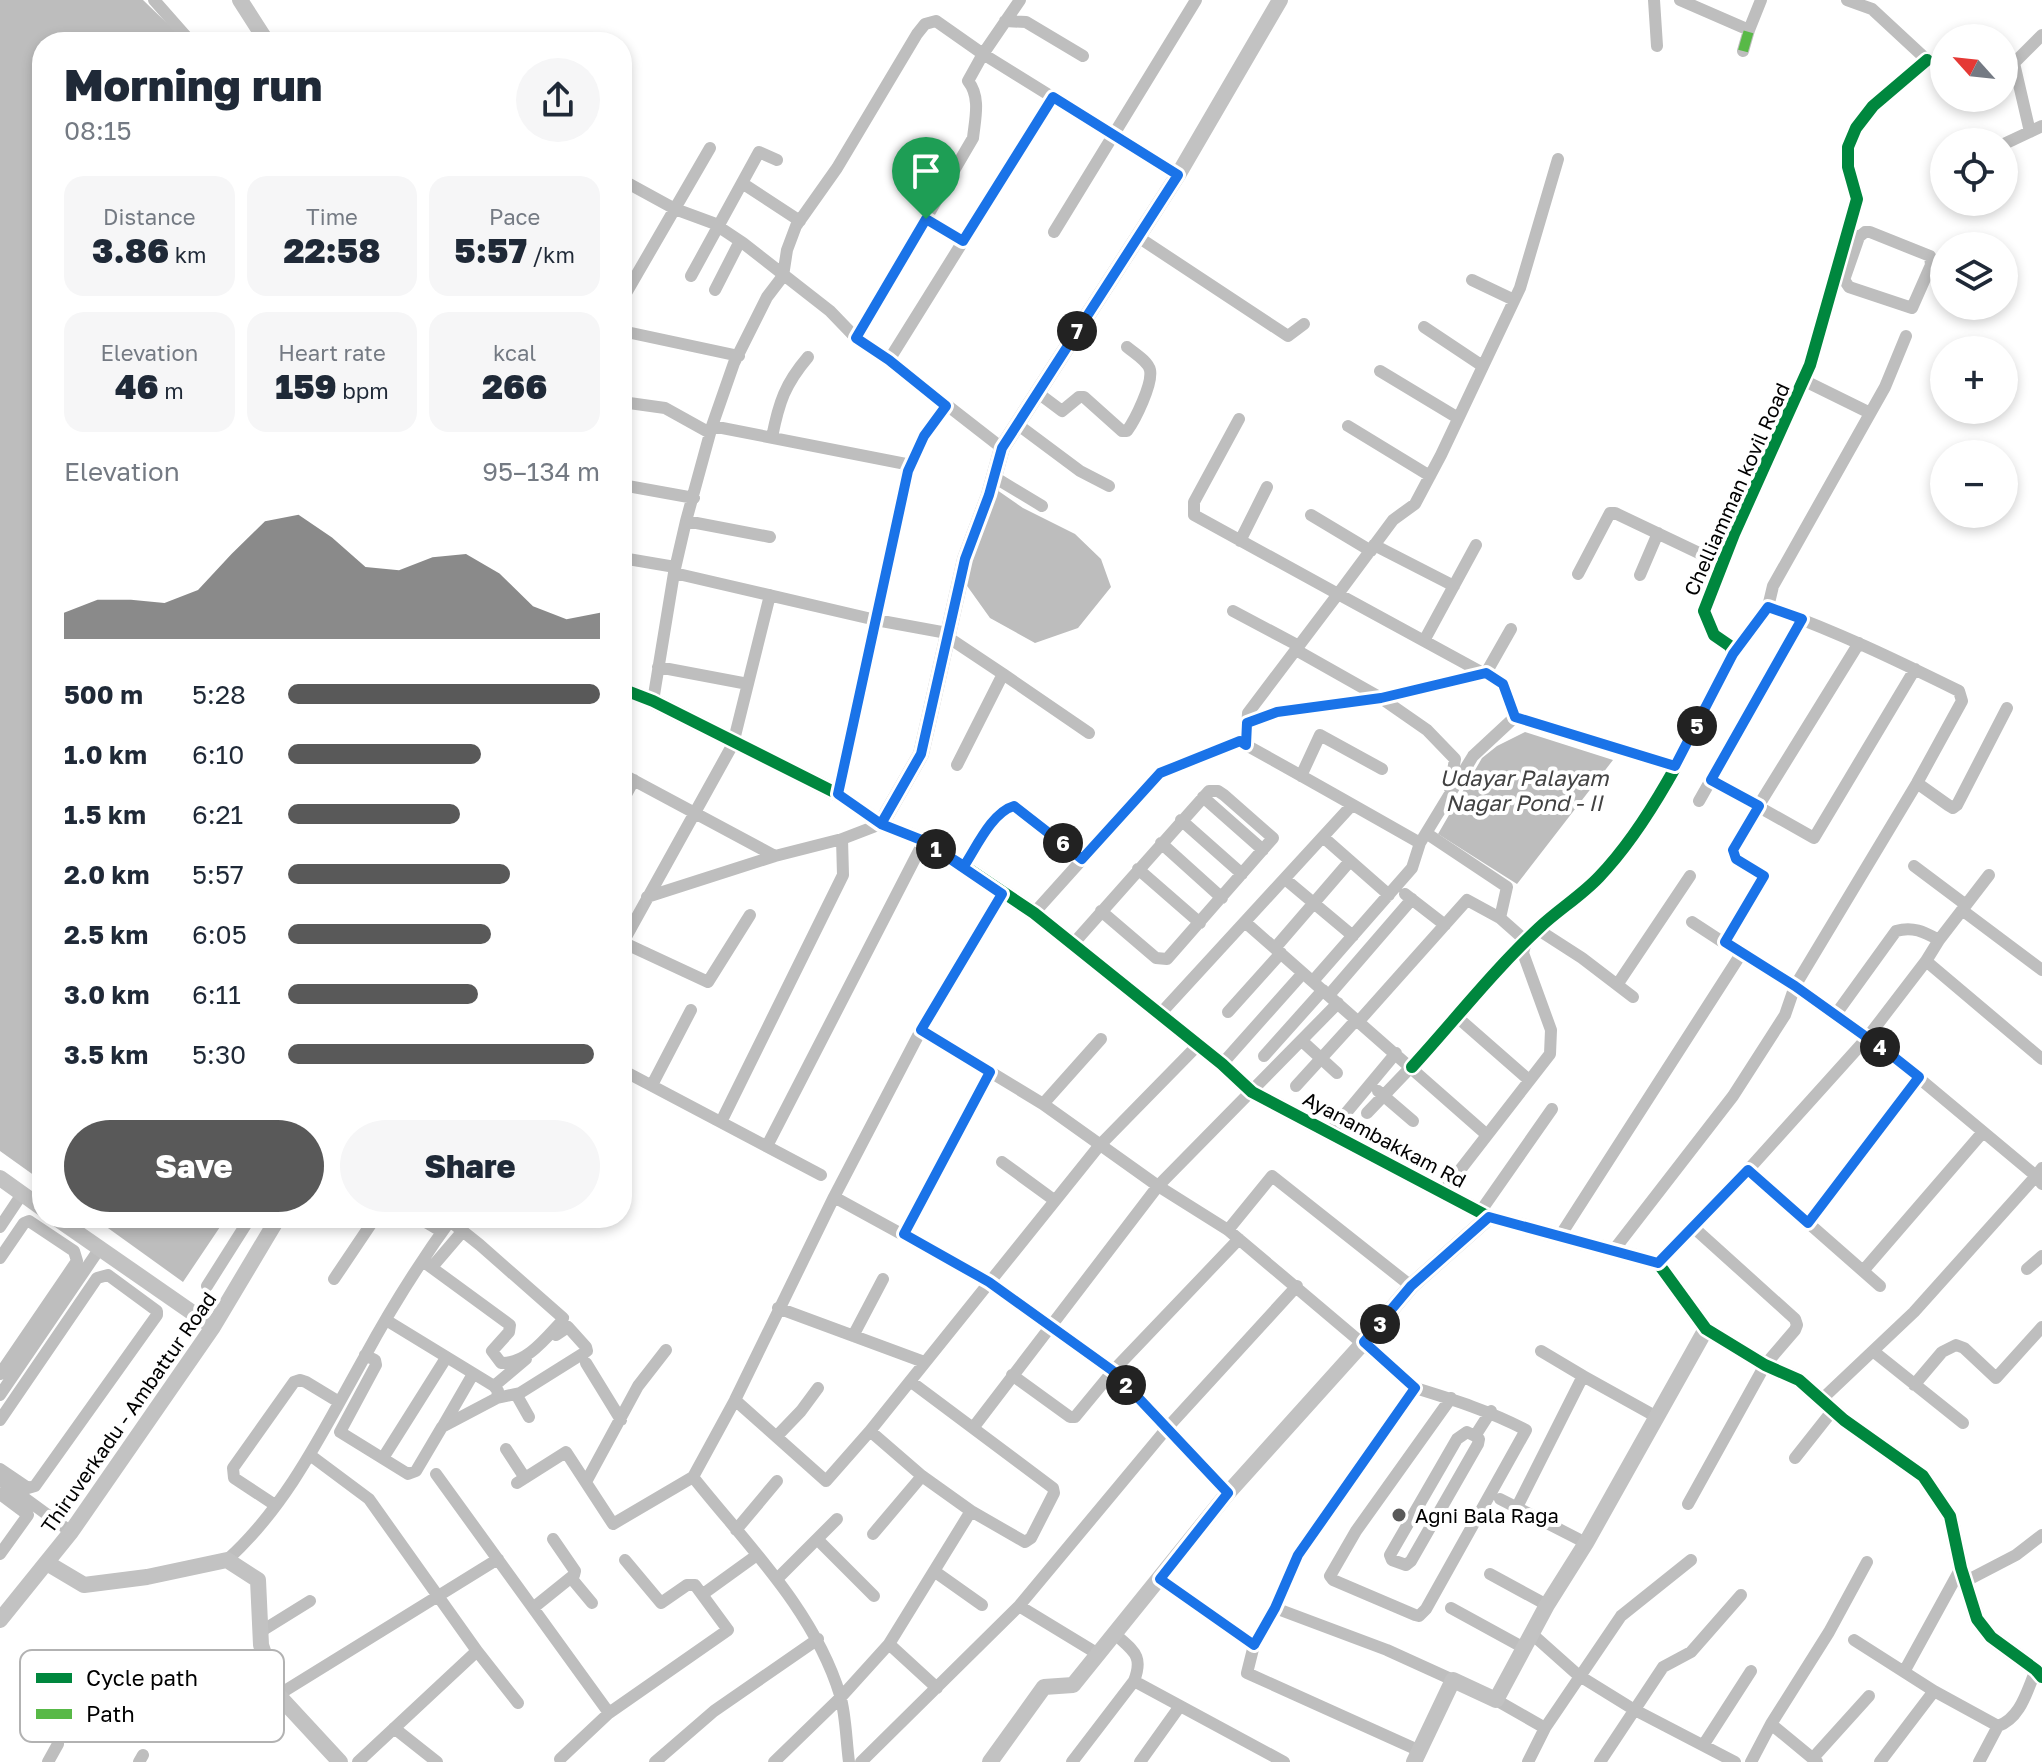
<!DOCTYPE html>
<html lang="en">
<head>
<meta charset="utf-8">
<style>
  body { margin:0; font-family:"Golos Text",sans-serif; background:#f6f6f7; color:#1f2937; height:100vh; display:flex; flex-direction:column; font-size:30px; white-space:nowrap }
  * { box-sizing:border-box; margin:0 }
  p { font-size:26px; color:#747a83 }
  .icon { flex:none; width:44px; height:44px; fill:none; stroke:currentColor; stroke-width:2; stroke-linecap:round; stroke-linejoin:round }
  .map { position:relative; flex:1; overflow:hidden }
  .side { position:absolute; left:32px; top:32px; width:600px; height:1196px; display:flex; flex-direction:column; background:#fff; border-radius:32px; box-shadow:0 4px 12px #0003 }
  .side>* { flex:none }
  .needle { width:52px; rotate:297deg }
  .tools { position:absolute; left:1930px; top:24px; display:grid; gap:16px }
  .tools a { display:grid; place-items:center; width:88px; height:88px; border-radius:50%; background:#fff; box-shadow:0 4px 12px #0003; font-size:40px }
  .pin { position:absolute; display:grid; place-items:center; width:68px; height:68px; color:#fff; margin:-82px -34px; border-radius:50% 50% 50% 0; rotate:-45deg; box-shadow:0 0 8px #0007 }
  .pin .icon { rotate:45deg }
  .km { position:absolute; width:40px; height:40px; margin:-20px; border-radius:50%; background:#222; color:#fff; font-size:22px; line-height:40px; text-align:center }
  .round { display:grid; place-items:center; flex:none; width:84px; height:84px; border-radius:42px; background:#f6f6f7 }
  .overview { display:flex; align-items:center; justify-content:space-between; height:136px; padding:0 32px }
  h1 { font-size:44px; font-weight:800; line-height:60px }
  .stats { display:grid; grid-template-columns:repeat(3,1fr); gap:12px; height:136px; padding:8px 32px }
  .stats div { display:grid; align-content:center; border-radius:20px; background:#f6f6f7; text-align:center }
  .stats b { font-size:34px; font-weight:800 }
  .stats small { font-size:22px; font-weight:400 }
  .stats p { font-size:22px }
  .chart { height:224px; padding:16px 32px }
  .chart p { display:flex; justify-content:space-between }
  .chart svg { width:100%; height:144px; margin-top:8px; fill:#595959; opacity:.7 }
  .primary-button { display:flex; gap:16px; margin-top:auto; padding:16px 32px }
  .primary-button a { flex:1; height:92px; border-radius:48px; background:#595959; color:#fff; font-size:32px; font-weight:800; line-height:92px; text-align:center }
  .primary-button a+a { background:#f6f6f7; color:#1f2937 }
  ul { padding:0 32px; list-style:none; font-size:26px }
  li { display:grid; grid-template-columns:128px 96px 1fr; align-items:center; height:60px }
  li i { height:20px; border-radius:10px; background:#595959 }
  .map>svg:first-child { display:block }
  .water { fill:#bdbdbd }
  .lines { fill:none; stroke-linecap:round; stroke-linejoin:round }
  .street { stroke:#bebebe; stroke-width:12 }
  .secondary { stroke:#c2c2c2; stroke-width:16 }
  .quiet { stroke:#58b947; stroke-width:10; stroke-dasharray:20 10; stroke-linecap:butt }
  .cycleway-casing { stroke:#fff; stroke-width:17 }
  .cycleway { stroke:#00873e; stroke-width:12 }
  .route-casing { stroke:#fff; stroke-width:16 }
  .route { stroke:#1a73e8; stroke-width:10 }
  .poi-dot { fill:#595959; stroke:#fff; stroke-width:3 }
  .labels { text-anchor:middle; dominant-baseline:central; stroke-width:8; stroke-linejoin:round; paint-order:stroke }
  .street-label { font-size:20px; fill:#000; stroke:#fff }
  .poi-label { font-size:20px; fill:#000; stroke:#fff; text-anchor:start }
  .water-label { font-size:22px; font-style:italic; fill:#424242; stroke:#fff }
  .key { fill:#fff; stroke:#b2b2b2; stroke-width:2 }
  .key-label { font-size:22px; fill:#000 }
</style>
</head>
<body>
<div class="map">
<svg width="2042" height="1762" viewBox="0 0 2042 1762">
  <rect width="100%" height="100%" fill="#fff"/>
  <!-- water -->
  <path class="water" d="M 0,0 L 143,0 L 174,30 L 182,42 L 42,42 L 42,1181 L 0,1151 Z
    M 997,490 L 1023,508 L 1075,534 L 1101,559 L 1111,587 L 1078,628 L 1035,643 L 990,618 L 965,583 Z
    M 1525,732 L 1613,760 L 1517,884 L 1438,834 L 1482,758 L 1497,746 Z
    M 94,1218 L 226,1218 L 183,1282 Z"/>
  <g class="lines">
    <!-- street -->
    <path class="street" d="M 154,0 L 191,42
      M 1654,0 L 1657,46
      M 1680,0 L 1749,30 L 1761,0
      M 1847,0 L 1872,9 L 1927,60 L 1944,60
      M 1005,21 L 1026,22 L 1083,56
      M 1743,51 L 1749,30
      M 2014,63 L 2030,132
      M 2004,67 L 2014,63 L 2042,35
      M 2004,144 L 2042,126
      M 622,180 L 675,209 L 713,223 L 743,243 L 830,311 L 856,338 L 889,360 L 1002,448
      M 742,183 L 800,221
      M 926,219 L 963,241
      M 1054,232 L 1196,0
      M 1138,237 L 1288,336 L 1304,324
      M 1835,274 L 1843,278 L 1849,287 L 1912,308 L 1931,265 L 1930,256 L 1870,232 L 1865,232 L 1859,237 L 1847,233
      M 691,276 L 759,152 L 777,160
      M 1472,280 L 1514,300
      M 1844,280 L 1859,237
      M 715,290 L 740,241
      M 622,300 L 710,148
      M 1424,327 L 1481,365
      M 622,331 L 739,356
      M 856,338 L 973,138 C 975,119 981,97 968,81 L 983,54 L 1178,175
      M 889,360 L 1053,97
      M 1380,371 L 1458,418
      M 1805,381 L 1870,413
      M 1038,393 L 1062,411 L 1079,397 L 1084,397 L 1122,431 L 1127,431 C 1135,420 1153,384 1150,370 C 1148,361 1134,353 1127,347
      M 622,402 L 665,408 L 710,433
      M 1239,419 L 1194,502 L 1194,515 L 1338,594 L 1393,520 L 1415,504 L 1441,455 L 1520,288 L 1558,159
      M 1017,424 L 1080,471 L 1109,486
      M 712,426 L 911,465
      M 1348,426 L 1430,476
      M 772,437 C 779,402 785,384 808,357
      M 994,477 L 1042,506
      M 622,485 L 694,498
      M 1311,515 L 1371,551
      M 686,521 L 770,537
      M 1240,541 L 1267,487
      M 1374,545 L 1454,586
      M 622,558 L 675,567
      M 674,573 L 876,620 L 947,633
      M 1578,574 L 1610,513 L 1615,513 L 1722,564
      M 1640,575 L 1658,533
      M 1768,607 L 1773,586 L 1885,387 L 1906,336
      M 1233,611 L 1299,646
      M 946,636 L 1003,674 L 957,765
      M 1425,639 L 1476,545
      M 1296,650 L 1381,698 L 1427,730 L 1455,759 L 1450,789
      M 658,667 L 748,684
      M 1003,674 L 1089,733
      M 653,701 L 674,573 L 686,521 L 712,426 L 734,363 L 767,297 L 783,276 L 787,250 L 796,226 L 837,168 L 917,34 L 925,24 L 936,21 L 983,54 L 1020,0
      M 1515,717 L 1675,766
      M 1247,723 L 1277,712 L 1381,698 L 1486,673 L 1511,629
      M 622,774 L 775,856
      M 1301,776 L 1320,735 L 1382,769
      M 1711,780 L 1814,838 L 1915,669
      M 1917,783 L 1948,805 L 1953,808 L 1957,805 L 2007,708
      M 838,794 L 908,471 L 924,436 L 946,406
      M 1203,797 L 1263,850
      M 1699,801 L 1802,619
      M 622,802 L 634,780
      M 1181,820 L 1242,874
      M 1426,833 L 1507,887 L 1500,918 L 1526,941
      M 1323,837 L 1389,895
      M 1161,843 L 1222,898
      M 964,866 C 976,848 992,812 1014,806 L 1082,859
      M 1914,866 L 1966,905
      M 1138,869 L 1200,923
      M 1285,879 L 1353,936
      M 1405,894 L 1445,925
      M 647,897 L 775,856 L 842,839 L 881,824
      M 1962,910 L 2042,970
      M 1034,913 L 1160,773 L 1240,741 L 1246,745 C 1304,777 1362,810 1420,843 L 1473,756 L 1515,717 L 1503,684 L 1338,594 L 1248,713 L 1246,745
      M 1692,922 L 1741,954
      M 1246,923 L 1487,1135
      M 1537,929 L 1582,958 L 1633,997
      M 1939,940 L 1989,875
      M 622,942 L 708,982 L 750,915
      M 1725,942 L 1764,876 L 1736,859 L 1733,850 L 1741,834 L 1859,643
      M 622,944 L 733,744 L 770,595
      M 1073,944 L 1209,791 L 1218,791 L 1224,795 L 1273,838 L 1167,959 L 1156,958 L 1101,911
      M 1275,948 L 1350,861
      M 1313,981 L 1412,868 L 1420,843
      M 1617,985 L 1690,876
      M 1329,995 L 1412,899
      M 1228,1012 L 1281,953
      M 1160,1014 L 1352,805
      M 1836,1014 L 1896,931 C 1913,926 1924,932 1939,940 L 1926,961
      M 1457,1017 L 1529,1080
      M 1359,1021 L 1467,900 L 1500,918
      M 921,1030 L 1043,1104 L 1158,1186 L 1228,1230 L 1415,1388 C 1454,1400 1490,1411 1526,1430 L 1426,1609 L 1419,1616 L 1415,1615 L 1333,1580 L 1330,1576 L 1356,1531 L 1451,1398
      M 1302,1041 L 1337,1073
      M 1264,1056 L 1323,990
      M 1222,1064 L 1303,973
      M 1412,1067 C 1454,1021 1493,971 1539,928 C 1558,910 1581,896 1599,877 C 1654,820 1698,725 1733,654 L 1730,646 L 1714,635 L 1704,611 L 1734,534 L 1810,365 L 1857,199 L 1848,167 L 1848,147 L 1856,128 L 1873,106 L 1927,60
      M 622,1070 L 821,1175
      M 652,1085 L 691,1010
      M 1296,1086 L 1357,1019
      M 1378,1091 L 1413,1121
      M 1043,1104 L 1101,1039
      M 1367,1113 L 1411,1067
      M 721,1122 L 843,875 L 842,839
      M 1331,1131 L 1396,1053
      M 767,1146 L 924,841
      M 1002,1162 L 1054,1200
      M 1748,1170 L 1880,1286
      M 1443,1192 L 1550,1054 L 1551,1030 L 1523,953 L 1526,941
      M 834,1197 L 989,1282 L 1113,1371 L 1228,1493
      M 1480,1212 L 1552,1109
      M 419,1218 L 441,1231
      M 1808,1223 L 1919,1077
      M 0,1227 L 22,1194
      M 1228,1230 L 1272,1176 L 1411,1286
      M 904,1234 L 990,1072
      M 1560,1236 L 1741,954 L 1795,986 L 1867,1038 L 1926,961 L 2042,1059
      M 1613,1251 L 1733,1096 L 1785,1015 L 1795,986 L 1917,783 L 1962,701 L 1959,691 C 1896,660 1834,630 1768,607 L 1733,654
      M 0,1258 L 24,1223 L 29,1221 L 74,1251 L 77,1261 L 0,1374
      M 424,1262 L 510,1325 L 509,1332 L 492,1351 L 501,1363 C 526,1364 545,1339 561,1322 L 563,1318 L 480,1245 L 450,1221
      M 1658,1263 L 1748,1170 L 1867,1038 L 1890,1054 L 2036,1176 L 2042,1168
      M 432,1267 L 462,1232
      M 2027,1269 L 2042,1256
      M 1863,1271 L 1983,1132
      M 334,1279 L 375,1218
      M 207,1286 L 250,1218
      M 778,1308 L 924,1362
      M 853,1336 L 883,1279
      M 1541,1351 L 1583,1376
      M 1873,1351 L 1963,1423
      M 365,1355 L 375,1360 L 376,1365 L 340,1432 L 408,1474 L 416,1471 L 442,1427 L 497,1398 L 498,1391 L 494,1386 L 386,1320
      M 586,1363 L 621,1420
      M 1012,1375 L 1070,1417 L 1075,1417 L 1113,1371 L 1239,1239
      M 910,1381 L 1053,1488 L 1054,1493 L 1031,1538 L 1025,1542 L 971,1511
      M 1914,1385 L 1942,1352 L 1956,1345 L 1964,1348 L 1996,1378 L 2042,1327
      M 494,1386 L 526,1359
      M 516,1394 L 529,1417
      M 0,1395 L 100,1248
      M 497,1398 L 520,1393 L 587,1351 L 586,1347 L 568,1327 L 556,1335
      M 735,1400 L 826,1481 L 870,1431 L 1099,1146 L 1198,1045
      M 1821,1400 L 1914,1312 L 2036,1176 L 2042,1184
      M 0,1420 L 97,1278 L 108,1275 L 157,1311 L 157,1315 L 35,1486 L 28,1488 L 0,1469
      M 443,1426 L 473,1374
      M 973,1428 L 1158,1186 L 1338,1003
      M 777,1436 L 801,1411 L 818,1388
      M 1475,1436 L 1479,1439 L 1478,1444 L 1411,1561 L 1406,1565 L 1392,1560 L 1390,1555 L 1457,1439 L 1467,1432 L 1475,1436 L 1491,1411
      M 506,1449 L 525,1478
      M 310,1455 L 369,1499 L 477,1651 L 358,1762
      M 383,1458 L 446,1358
      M 1795,1458 L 1833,1410
      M 436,1474 L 609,1713
      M 693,1477 C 747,1545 814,1610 840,1695 C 846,1715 846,1740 849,1762
      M 0,1480 L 71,1532
      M 586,1482 L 638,1386 L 666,1350
      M 517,1483 L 566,1452 L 613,1524 L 693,1477 L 735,1400 L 834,1197 L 921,1030 L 1002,894
      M 0,1494 L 28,1515 L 0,1554
      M 1500,1499 L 1586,1543
      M 1688,1504 L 1765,1365 L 1795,1330 L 1797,1325 L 1795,1319 L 1693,1227
      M 275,1505 L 234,1478 L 233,1468 L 294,1382 L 300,1380 L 306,1382 L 339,1402
      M 1517,1507 L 1583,1376 L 1655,1416
      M 736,1530 L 777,1481
      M 873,1534 L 922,1476
      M 817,1539 L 874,1596
      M 227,1560 C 288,1505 324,1429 364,1358 C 390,1310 420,1262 452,1218
      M 934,1571 L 982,1605
      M 1490,1574 L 1547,1605
      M 572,1579 L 592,1603
      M 777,1579 L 837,1519
      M 1160,1579 L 1254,1645 L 1247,1673 L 1420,1751
      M 1966,1581 L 2016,1555 L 2042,1535
      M 703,1594 L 757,1555
      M 1019,1606 L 1098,1654
      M 533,1608 L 574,1575 L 575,1571 L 553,1539
      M 1275,1608 L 1298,1555 L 1415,1388
      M 1451,1608 L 1524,1648
      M 260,1632 L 310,1601
      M 1115,1634 C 1133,1651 1144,1655 1134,1681 L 1284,1762
      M 1532,1634 L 1578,1675 L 1633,1709 L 1735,1762
      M 1854,1640 L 1934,1691 L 1880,1762
      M 889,1644 L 937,1688
      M 1254,1645 L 1275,1608 L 1387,1650 L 1453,1680
      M 477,1651 L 518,1703
      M 1905,1670 L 1961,1568
      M 1934,1691 L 1998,1726 C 2021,1718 2027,1690 2036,1670
      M 278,1695 L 498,1559
      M 1496,1700 L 1545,1728
      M 1771,1724 L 1817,1762
      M 394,1728 L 437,1762
      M 1704,1744 L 1751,1671
      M 1813,1758 L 1869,1696
      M 560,1759 L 609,1713 L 728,1630 L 695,1585 L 687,1585 L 661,1603 L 625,1560
      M 48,1762 L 58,1744
      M 139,1762 L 143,1755
      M 655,1762 L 714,1711 L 818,1639
      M 774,1762 L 841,1697 L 889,1644 L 971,1511 L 922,1476 L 870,1431
      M 861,1762 L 1019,1606 L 1168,1427 L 1297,1286
      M 1072,1762 L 1134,1681
      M 1140,1762 L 1180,1706
      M 1528,1762 L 1545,1728 L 1621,1616 L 1691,1560
      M 1600,1762 L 1663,1667 L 1691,1652 L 1741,1595
      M 1751,1762 L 1771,1724 L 1829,1632 L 1867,1562
      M 1979,1762 L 1998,1726"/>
    <!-- secondary -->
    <path class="secondary" d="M 240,0 L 267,42
      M 622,689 L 653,701 L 838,794 L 881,824 L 924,841 L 964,866 L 1034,913 L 1222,1064 L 1252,1092 L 1489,1217 L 1658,1263 L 1706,1329 L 1765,1365 L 1799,1380 L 1844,1420 L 1923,1476 L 1950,1516 L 1961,1568 L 1977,1619 L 1991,1637 L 2036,1670 L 2042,1677
      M 881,824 L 921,754 L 965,559 L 989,495 L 1002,448 L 1178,175 L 1280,0
      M 0,1178 L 42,1208
      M 56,1218 L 213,1327
      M 47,1563 L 84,1585 L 147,1577 L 227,1560 L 258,1580 L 261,1645 L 278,1695 L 340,1762
      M 0,1620 L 71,1532 L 213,1327 L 278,1218
      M 990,1762 L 1044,1687 L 1073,1685 L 1228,1493 L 1364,1342 L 1411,1286 L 1489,1217
      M 1414,1762 L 1453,1680 L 1496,1700 L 1547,1605 L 1586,1543 L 1706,1329"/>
    <!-- quiet -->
    <path class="quiet" d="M 1743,51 L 1749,30"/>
    <!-- cycleway casing -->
    <g class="cycleway-casing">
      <path id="cycleway" d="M 622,689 L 653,701 L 838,794 L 881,824 L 924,841 L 964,866 L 1034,913 L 1222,1064 L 1252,1092 L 1489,1217 L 1658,1263 L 1706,1329 L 1765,1365 L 1799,1380 L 1844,1420 L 1923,1476 L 1950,1516 L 1961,1568 L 1977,1619 L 1991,1637 L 2036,1670 L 2042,1677
        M 1412,1067 C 1454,1021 1493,971 1539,928 C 1558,910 1581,896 1599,877 C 1654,820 1698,725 1733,654 L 1730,646 L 1714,635 L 1704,611 L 1734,534 L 1810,365 L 1857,199 L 1848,167 L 1848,147 L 1856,128 L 1873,106 L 1927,60"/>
    </g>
    <!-- cycleway -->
    <use href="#cycleway" class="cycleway"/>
  </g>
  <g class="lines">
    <!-- route casing -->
    <g class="route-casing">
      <path id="route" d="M 926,219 L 856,338 L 889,360 L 946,406 L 924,436 L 908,471 L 838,794 L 881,824 L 924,841 L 1002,894 L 921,1030 L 990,1072 L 904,1234 L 989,1282 L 1113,1371 L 1228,1493 L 1160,1579 L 1254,1645 L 1275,1608 L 1298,1555 L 1415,1388 L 1364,1342 L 1411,1286 L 1489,1217 L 1658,1263 L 1748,1170 L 1808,1223 L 1919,1077 L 1890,1054 L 1795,986 L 1725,942 L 1764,876 L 1736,859 L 1733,850 L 1759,806 L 1711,780 L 1802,619 L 1768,607 L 1733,654 L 1675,766 L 1515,717 L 1503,684 L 1486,673 L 1381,698 L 1277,712 L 1247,723 L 1246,745 L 1240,741 L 1160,773 L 1082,859 L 1014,806 C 992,812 976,848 964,866 L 924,841 L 881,824 L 921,754 L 965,559 L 989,495 L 1002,448 L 1178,175 L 1053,97 L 963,241 L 926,219"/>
    </g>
    <!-- route -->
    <use href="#route" class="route"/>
  </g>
  <!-- markers -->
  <circle class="poi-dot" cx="1399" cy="1515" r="8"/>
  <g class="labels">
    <!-- street labels -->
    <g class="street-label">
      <text transform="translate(1736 489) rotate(-66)">Chelliamman kovil Road</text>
      <text transform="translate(1385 1139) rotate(28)">Ayanambakkam Rd</text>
      <text transform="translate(128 1412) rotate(-55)">Thiruverkadu - Ambattur Road</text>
    </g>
    <!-- poi labels -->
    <g class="poi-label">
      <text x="1415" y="1515">Agni Bala Raga</text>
    </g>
    <!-- water labels -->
    <g class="water-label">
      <text x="1524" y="777">Udayar Palayam<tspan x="1524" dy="25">Nagar Pond - II</tspan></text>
    </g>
  </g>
  <!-- legend -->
  <rect x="20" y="1650" width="264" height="92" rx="12" class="key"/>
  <rect x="36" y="1673" width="36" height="10" fill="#00873e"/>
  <rect x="36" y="1709" width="36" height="10" fill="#58b947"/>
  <g class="key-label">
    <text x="86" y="1686">Cycle path</text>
    <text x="86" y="1722">Path</text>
  </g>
</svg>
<div class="tools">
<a><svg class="needle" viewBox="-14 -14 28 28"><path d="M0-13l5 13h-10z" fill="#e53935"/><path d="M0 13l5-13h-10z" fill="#747a83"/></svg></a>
<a><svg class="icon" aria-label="locate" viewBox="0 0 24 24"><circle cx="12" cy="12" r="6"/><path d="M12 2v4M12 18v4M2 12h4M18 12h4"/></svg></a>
<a><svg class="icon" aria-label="layers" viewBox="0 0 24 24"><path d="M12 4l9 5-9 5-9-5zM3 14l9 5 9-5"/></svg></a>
<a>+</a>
<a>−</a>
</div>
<div class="pin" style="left:926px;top:219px;background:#1e9e55"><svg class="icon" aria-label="arrive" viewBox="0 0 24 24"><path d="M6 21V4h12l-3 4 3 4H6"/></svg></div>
<b class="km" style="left:936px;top:849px">1</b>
<b class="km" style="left:1126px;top:1385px">2</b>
<b class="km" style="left:1380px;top:1324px">3</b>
<b class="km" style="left:1880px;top:1047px">4</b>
<b class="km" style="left:1697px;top:726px">5</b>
<b class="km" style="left:1063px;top:843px">6</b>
<b class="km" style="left:1077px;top:331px">7</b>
<section class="side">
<div class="overview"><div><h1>Morning run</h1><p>08:15</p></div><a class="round"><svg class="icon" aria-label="share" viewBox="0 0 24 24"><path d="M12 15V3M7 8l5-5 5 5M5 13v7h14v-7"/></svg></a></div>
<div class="stats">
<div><p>Distance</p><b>3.86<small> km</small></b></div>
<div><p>Time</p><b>22:58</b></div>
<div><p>Pace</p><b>5:57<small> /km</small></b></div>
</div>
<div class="stats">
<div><p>Elevation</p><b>46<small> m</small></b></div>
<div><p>Heart rate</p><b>159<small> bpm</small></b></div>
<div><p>kcal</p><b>266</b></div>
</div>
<div class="chart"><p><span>Elevation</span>95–134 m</p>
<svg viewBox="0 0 160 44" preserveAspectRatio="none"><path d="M0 44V36L10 32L20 32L30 33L40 29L50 18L60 8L70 6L80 13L90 22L100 23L110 19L120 18L130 24L140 34L150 38L160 36V44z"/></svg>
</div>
<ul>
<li><b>500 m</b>5:28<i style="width:100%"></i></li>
<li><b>1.0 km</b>6:10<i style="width:62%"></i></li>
<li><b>1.5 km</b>6:21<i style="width:55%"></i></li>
<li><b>2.0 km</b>5:57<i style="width:71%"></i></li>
<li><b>2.5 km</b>6:05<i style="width:65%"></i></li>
<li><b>3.0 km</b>6:11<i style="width:61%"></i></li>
<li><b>3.5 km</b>5:30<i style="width:98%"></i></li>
</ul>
<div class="primary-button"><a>Save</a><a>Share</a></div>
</section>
</div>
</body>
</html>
